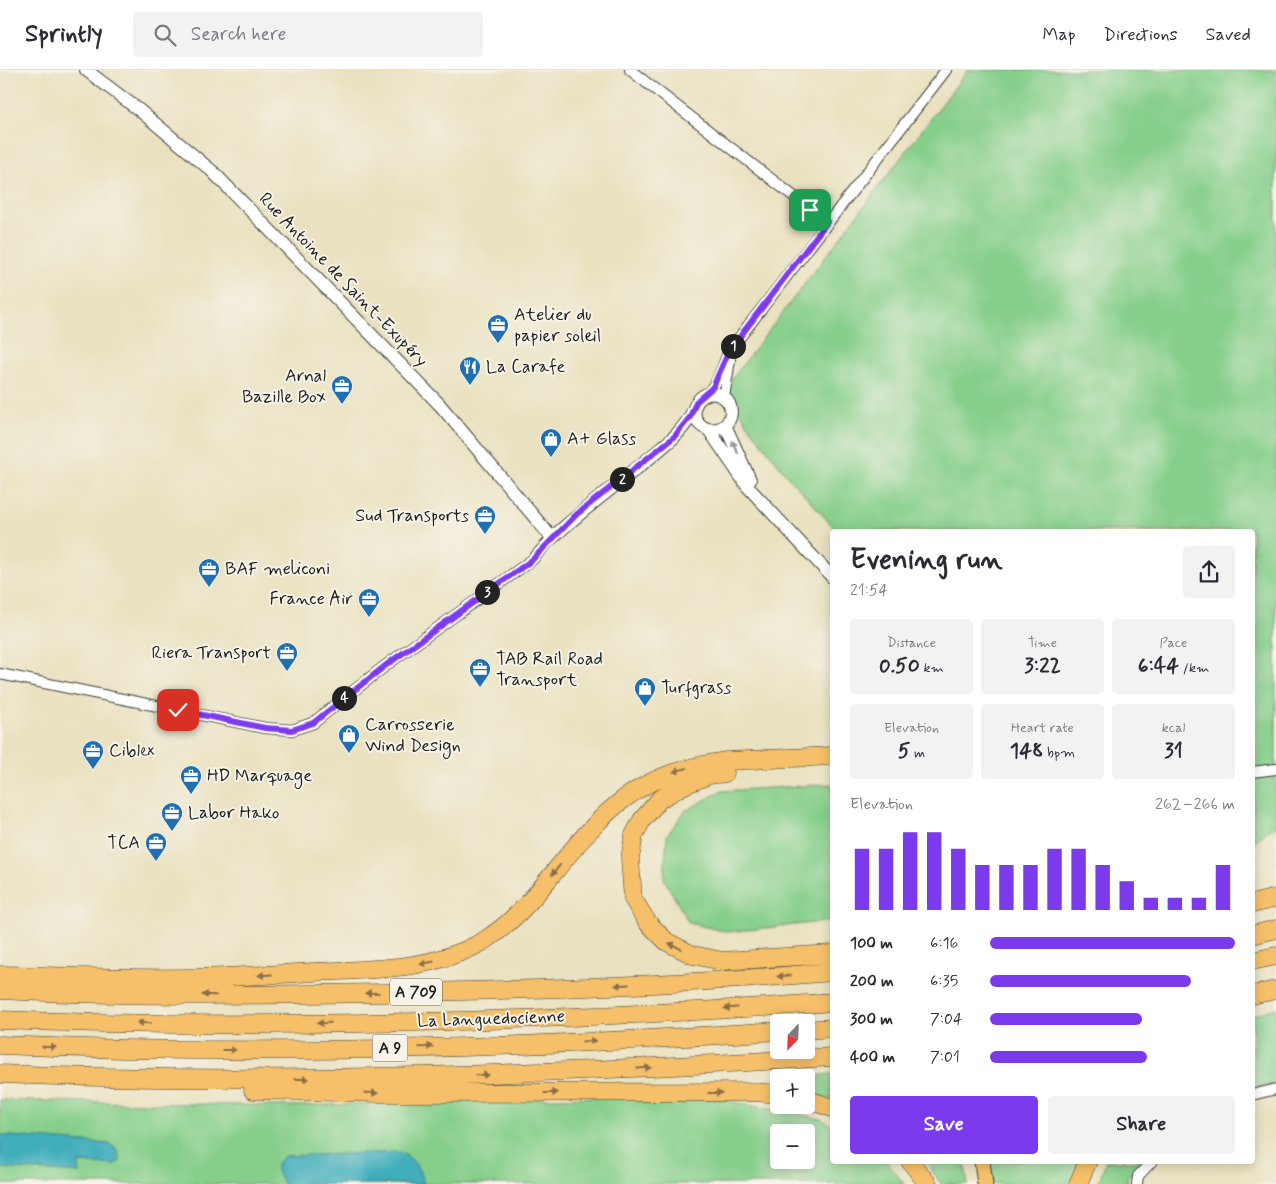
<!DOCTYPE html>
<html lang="en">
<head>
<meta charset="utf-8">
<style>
  body { margin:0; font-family:Mynerve,sans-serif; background:#f2f2f3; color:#2b2b33; height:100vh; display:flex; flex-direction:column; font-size:19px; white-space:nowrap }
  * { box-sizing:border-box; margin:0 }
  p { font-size:16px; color:#7c7c81 }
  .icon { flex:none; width:28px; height:28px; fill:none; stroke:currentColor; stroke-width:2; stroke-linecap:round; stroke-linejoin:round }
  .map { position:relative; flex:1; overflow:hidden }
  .sheet { position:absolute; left:830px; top:459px; width:425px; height:635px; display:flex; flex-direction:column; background:#fff; border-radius:5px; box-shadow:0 2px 12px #0003 }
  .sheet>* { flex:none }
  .needle { width:32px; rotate:203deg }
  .tools { position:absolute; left:770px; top:944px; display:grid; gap:10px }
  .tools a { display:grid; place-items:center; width:45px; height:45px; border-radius:5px; background:#fff; box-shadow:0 2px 12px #0003; font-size:25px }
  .pin { position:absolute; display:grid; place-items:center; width:42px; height:42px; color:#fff; margin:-21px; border-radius:10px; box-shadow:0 2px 8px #0006 }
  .km { position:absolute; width:25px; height:25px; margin:-12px; border-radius:50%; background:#222; color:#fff; font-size:14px; line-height:25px; text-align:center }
  .round { display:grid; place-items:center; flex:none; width:52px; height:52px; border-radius:5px; background:#f2f2f3 }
  .head { display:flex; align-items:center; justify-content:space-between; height:85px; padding:0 20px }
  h1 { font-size:28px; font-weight:700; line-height:38px }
  .stats { display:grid; grid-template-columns:repeat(3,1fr); gap:8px; height:85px; padding:5px 20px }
  .stats div { display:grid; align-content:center; border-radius:5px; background:#f2f2f3; text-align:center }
  .stats b { font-size:21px; font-weight:700 }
  .stats small { font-size:14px; font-weight:400 }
  .stats p { font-size:14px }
  .chart { height:140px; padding:10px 20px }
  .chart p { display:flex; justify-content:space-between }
  .chart svg { width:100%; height:90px; margin-top:5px; stroke:#7c3aed; stroke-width:6 }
  .primary-button { display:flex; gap:10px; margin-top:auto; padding:10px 20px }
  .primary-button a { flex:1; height:58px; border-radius:5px; background:#7c3aed; color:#fff; font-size:20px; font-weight:700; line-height:58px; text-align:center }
  .primary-button a+a { background:#f2f2f3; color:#2b2b33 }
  ul { padding:0 20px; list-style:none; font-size:16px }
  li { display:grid; grid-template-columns:80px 60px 1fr; align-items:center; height:38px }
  li i { height:12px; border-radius:6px; background:#7c3aed }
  header { display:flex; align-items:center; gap:30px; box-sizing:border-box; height:70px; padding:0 25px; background:#fff; border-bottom:1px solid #e1e1e2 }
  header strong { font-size:24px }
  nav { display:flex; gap:28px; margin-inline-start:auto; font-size:18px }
  .search { width:350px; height:45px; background:#f2f2f3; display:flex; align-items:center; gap:12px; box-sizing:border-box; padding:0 18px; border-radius:5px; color:#7c7c81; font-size:19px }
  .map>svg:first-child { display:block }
  .green { fill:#86cf8b; stroke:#517654; fill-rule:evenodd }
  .water { fill:#3faebb; stroke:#2e656c }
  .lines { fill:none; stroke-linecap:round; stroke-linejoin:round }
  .minor-casing { stroke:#3b3a34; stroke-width:12 }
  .tertiary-casing { stroke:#3b3a34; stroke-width:14 }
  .primary-casing { stroke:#3b3a34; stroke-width:17 }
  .motorway-casing { stroke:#3b3a34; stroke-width:19 }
  .minor { stroke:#fff; stroke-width:10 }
  .tertiary { stroke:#fff; stroke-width:12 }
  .primary { stroke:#f6c06b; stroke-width:15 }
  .motorway { stroke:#f6c06b; stroke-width:18 }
  .oneway { fill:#999 }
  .oneway2 { fill:#896e44 }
  .route-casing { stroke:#fff; stroke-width:10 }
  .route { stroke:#7c3aed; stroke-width:6 }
  .labels { text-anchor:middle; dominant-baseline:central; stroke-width:4; stroke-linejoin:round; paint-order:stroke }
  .shield { fill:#f7f3e8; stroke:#5e5c59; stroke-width:1 }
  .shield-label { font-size:16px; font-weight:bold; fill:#1c1c1c }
  .street-label { font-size:18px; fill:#1c1c1c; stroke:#f7f3e8 }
  .poi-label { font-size:18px; fill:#1c1c1c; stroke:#f7f3e8; text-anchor:start }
</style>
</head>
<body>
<header>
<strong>Sprintly</strong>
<div class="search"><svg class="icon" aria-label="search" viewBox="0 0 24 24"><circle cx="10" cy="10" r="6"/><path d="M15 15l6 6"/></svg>Search here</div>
<nav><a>Map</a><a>Directions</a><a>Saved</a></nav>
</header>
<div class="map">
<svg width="1276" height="1114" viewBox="0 0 1276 1114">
  <rect width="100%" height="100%" fill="#f7f3e8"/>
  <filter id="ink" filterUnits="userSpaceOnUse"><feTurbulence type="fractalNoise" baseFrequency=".02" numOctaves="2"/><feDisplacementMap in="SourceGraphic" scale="10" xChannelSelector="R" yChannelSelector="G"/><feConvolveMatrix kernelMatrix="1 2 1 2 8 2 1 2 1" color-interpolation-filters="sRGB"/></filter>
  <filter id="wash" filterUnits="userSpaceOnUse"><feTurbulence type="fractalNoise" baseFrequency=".0096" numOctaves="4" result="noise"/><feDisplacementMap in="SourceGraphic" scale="20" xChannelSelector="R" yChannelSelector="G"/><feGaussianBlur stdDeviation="1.12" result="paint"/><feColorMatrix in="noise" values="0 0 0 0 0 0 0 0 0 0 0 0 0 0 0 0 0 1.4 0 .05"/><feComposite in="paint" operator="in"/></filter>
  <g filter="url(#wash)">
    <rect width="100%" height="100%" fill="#e9e1bf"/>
    <!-- green -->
    <path class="green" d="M 968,0 L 1276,0 L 1276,756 L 1267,761 L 1253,773 L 1252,461 L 837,461 L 785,403 L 748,355 L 725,318 Z
      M 832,714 L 832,851 L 728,862 L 689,853 L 664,809 L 667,765 L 685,741 L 721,721 Z
      M 1276,938 L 1276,1013 L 1253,1019 L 1253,945 Z
      M 832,1004 L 832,1030 L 806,1021 L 806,1008 L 791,1008 Z
      M 591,1027 L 712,1028 L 822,1049 L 832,1056 L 832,1091 L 887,1091 L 904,1114 L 0,1114 L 0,1030 L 291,1036 ZM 779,1062 L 806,1062 L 806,1090 L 779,1090 Z
      M 926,1091 L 964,1091 L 968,1114 L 941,1114 Z
      M 987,1091 L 1083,1091 L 1073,1114 L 989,1114 Z
      M 1106,1091 L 1144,1091 L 1127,1107 L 1128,1114 L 1098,1114 Z"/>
    <!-- water -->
    <path class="water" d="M 0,1065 L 109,1074 C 117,1079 120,1082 120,1091 L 114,1095 L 79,1093 L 80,1103 L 0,1098 Z
      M 399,1082 C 415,1088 419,1098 424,1114 L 284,1114 L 275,1098 L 278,1092 L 284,1086 Z"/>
  </g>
  <g filter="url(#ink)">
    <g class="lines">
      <!-- minor casing -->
      <g class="minor-casing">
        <path id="minor" d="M 630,0 L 827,152
          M 708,323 L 717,311 L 729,281 L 946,0
          M 724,327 L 730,290
          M 0,604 L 265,658 L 292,660 L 313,653 L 385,596 L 532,490 L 552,468
          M 1252,702 L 1276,699
          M 1252,1025 L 1276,1019
          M 1137,1114 L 1138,1106 L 1152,1091"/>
      </g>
      <!-- tertiary casing -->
      <g class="tertiary-casing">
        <path id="tertiary" d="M 86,0 L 139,40 L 212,101 L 440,335 L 552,468 C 591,432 634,403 673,368 C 679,362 686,354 690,347 C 695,338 696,327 708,324 C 719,321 731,330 731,342 C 730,366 693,366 694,338
          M 725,355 L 750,410
          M 709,360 L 748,417 L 832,507"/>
      </g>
      <!-- primary casing -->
      <g class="primary-casing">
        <path id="primary" d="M 982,1091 L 985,1114"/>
      </g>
      <!-- motorway casing -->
      <g class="motorway-casing">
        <path id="motorway" d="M 725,703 L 709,705 L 682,716 L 660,729 L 642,750 L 634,765 L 630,789 L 633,829 L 648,853 L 667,872 L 693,885 L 722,891 L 832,884
          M 1252,834 L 1276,828
          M 1252,865 L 1276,859
          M 1252,891 L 1276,886
          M 0,905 C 63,906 126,909 189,908 C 231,908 272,904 314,902 C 371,899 431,901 482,872 C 510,855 531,831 551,806 C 606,738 637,703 727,691 L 832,686
          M 0,920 C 128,927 257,925 385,923 C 534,920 684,915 832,902
          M 1252,925 L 1276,920
          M 0,950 C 153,956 307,955 460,951 C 584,947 709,942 832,932
          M 806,960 L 832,958
          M 0,975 C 259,986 520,979 779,961
          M 0,1004 C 278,1015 555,1004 832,987
          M 253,1020 L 383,1023 L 755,1022 L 779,1024
          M 806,1029 L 832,1038
          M 910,1091 L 928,1114
          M 1078,1114 L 1088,1091"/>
      </g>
      <!-- minor -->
      <use href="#minor" class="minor"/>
      <!-- tertiary -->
      <use href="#tertiary" class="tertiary"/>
      <!-- primary -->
      <use href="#primary" class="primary"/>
      <!-- motorway -->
      <use href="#motorway" class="motorway"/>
    </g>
    <!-- one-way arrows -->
    <defs><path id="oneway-solid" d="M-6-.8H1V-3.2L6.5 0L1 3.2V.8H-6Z" transform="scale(1.25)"/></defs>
    <use class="oneway" href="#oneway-solid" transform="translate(735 377) rotate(-115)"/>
    <g class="oneway2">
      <use href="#oneway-solid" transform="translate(680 700) rotate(164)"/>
      <use href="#oneway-solid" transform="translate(556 800) rotate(129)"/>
      <use href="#oneway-solid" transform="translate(675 876) rotate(-154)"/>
      <use href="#oneway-solid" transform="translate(427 893) rotate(168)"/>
      <use href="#oneway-solid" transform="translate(265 905) rotate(177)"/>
      <use href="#oneway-solid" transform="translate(784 906) rotate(175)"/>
      <use href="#oneway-solid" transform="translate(622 915) rotate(177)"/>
      <use href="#oneway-solid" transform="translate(372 923) rotate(179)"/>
      <use href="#oneway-solid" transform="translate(209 925) rotate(-179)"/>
      <use href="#oneway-solid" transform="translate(731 938) rotate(176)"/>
      <use href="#oneway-solid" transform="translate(144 953) rotate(-179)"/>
      <use href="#oneway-solid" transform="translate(324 953) rotate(179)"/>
      <use href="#oneway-solid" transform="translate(589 971) rotate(-3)"/>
      <use href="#oneway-solid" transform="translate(49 977) rotate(1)"/>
      <use href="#oneway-solid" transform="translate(426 977) rotate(-1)"/>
      <use href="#oneway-solid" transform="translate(229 980)"/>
      <use href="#oneway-solid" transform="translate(644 998) rotate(-3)"/>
      <use href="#oneway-solid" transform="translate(482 1005) rotate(-2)"/>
      <use href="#oneway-solid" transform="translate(302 1009)"/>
      <use href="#oneway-solid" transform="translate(371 1023) rotate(1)"/>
      <use href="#oneway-solid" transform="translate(551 1023)"/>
      <use href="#oneway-solid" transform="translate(715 1023)"/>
    </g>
  </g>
  <g class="lines" filter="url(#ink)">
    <!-- route casing -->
    <g class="route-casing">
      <path id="route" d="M 178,640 L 265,658 L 292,660 L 313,653 L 385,596 L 532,490 L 577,444 L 674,367 L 690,347 L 696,332 L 713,317 L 729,281 L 827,152 L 810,140"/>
    </g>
    <!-- route -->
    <use href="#route" class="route"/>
  </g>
  <!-- icons -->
  <defs>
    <g id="office-pin" transform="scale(1.125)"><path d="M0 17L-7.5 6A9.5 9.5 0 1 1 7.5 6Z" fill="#1f6fb2" stroke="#f7f3e8"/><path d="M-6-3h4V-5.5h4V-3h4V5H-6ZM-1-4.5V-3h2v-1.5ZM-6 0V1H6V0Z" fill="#fff"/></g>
    <g id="restaurant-pin" transform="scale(1.125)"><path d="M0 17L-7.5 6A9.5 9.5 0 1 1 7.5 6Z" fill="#1f6fb2" stroke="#f7f3e8"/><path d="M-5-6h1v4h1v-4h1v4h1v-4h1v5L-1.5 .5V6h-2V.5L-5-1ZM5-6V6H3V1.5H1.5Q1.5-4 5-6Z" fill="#fff"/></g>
    <g id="shop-pin" transform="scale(1.125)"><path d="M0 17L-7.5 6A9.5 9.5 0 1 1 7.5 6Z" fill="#1f6fb2" stroke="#f7f3e8"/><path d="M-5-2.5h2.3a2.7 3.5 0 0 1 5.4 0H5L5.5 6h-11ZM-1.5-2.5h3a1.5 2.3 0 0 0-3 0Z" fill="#fff"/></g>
  </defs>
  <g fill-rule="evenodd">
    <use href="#office-pin" x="498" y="255"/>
    <use href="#restaurant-pin" x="470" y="297"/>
    <use href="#office-pin" x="342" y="316"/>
    <use href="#shop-pin" x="551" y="369"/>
    <use href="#office-pin" x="485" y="446"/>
    <use href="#office-pin" x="209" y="499"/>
    <use href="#office-pin" x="369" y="529"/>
    <use href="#office-pin" x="287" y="583"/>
    <use href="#office-pin" x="480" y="599"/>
    <use href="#shop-pin" x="645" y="618"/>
    <use href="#shop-pin" x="349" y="665"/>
    <use href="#office-pin" x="93" y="681"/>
    <use href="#office-pin" x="191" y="706"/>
    <use href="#office-pin" x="172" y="743"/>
    <use href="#office-pin" x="156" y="773"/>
  </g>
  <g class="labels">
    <!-- shield labels -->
    <g class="shield">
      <rect x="390" y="908.5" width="52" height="27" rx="4"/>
      <rect x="372.5" y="964.5" width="35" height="27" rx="4"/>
    </g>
    <g class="shield-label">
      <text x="416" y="922">A 709</text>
      <text x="390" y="978">A 9</text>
    </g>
    <!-- street labels -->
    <g class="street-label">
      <text transform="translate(343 210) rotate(46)">Rue Antoine de Saint-Exupéry</text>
      <text transform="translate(491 949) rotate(-2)">La Languedocienne</text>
    </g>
    <!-- poi labels -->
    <g class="poi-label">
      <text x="514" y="245">Atelier du<tspan x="514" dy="21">papier soleil</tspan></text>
      <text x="486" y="297">La Carafe</text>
      <text x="326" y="306" text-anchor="end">Arnal<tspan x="326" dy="21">Bazille Box</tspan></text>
      <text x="567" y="369">A+ Glass</text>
      <text x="469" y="446" text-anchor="end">Sud Transports</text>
      <text x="225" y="499">BAF meliconi</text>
      <text x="353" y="529" text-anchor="end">France Air</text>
      <text x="271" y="583" text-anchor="end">Riera Transport</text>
      <text x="496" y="589">TAB Rail Road<tspan x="496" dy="21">Transport</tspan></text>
      <text x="661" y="618">Turfgrass</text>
      <text x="365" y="655">Carrosserie<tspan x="365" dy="21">Wind Design</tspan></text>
      <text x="109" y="681">Ciblex</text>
      <text x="207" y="706">HD Marquage</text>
      <text x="188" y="743">Labor Hako</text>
      <text x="140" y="773" text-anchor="end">TCA</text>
    </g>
  </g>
</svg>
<div class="tools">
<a><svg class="needle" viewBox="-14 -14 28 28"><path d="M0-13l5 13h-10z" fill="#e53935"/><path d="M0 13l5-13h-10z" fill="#7c7c81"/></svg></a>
<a>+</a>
<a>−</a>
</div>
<div class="pin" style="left:810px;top:140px;background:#1e9e55"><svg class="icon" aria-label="arrive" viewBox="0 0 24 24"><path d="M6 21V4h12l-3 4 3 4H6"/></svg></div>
<div class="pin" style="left:178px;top:640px;background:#d93025"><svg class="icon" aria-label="check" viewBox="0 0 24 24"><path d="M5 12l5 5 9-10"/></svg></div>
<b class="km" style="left:733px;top:276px">1</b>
<b class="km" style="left:622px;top:409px">2</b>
<b class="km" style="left:487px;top:522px">3</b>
<b class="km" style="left:344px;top:628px">4</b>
<section class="sheet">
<div class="head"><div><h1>Evening run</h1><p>21:54</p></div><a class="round"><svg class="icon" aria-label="share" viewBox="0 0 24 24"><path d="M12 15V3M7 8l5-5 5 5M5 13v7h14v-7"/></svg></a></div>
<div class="stats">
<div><p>Distance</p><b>0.50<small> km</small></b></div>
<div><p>Time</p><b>3:22</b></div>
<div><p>Pace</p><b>6:44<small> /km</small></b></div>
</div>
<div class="stats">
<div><p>Elevation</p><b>5<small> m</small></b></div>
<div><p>Heart rate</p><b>148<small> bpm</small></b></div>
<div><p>kcal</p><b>31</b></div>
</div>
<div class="chart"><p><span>Elevation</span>262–266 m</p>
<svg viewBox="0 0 160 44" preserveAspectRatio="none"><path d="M5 44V14M15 44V14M25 44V6M35 44V6M45 44V14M55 44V22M65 44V22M75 44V22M85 44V14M95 44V14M105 44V22M115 44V30M125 44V38M135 44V38M145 44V38M155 44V22"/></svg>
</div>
<ul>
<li><b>100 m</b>6:16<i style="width:100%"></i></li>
<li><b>200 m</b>6:35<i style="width:82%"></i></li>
<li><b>300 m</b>7:04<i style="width:62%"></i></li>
<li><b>400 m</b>7:01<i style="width:64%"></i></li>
</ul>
<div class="primary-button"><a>Save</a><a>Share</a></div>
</section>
</div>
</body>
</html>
